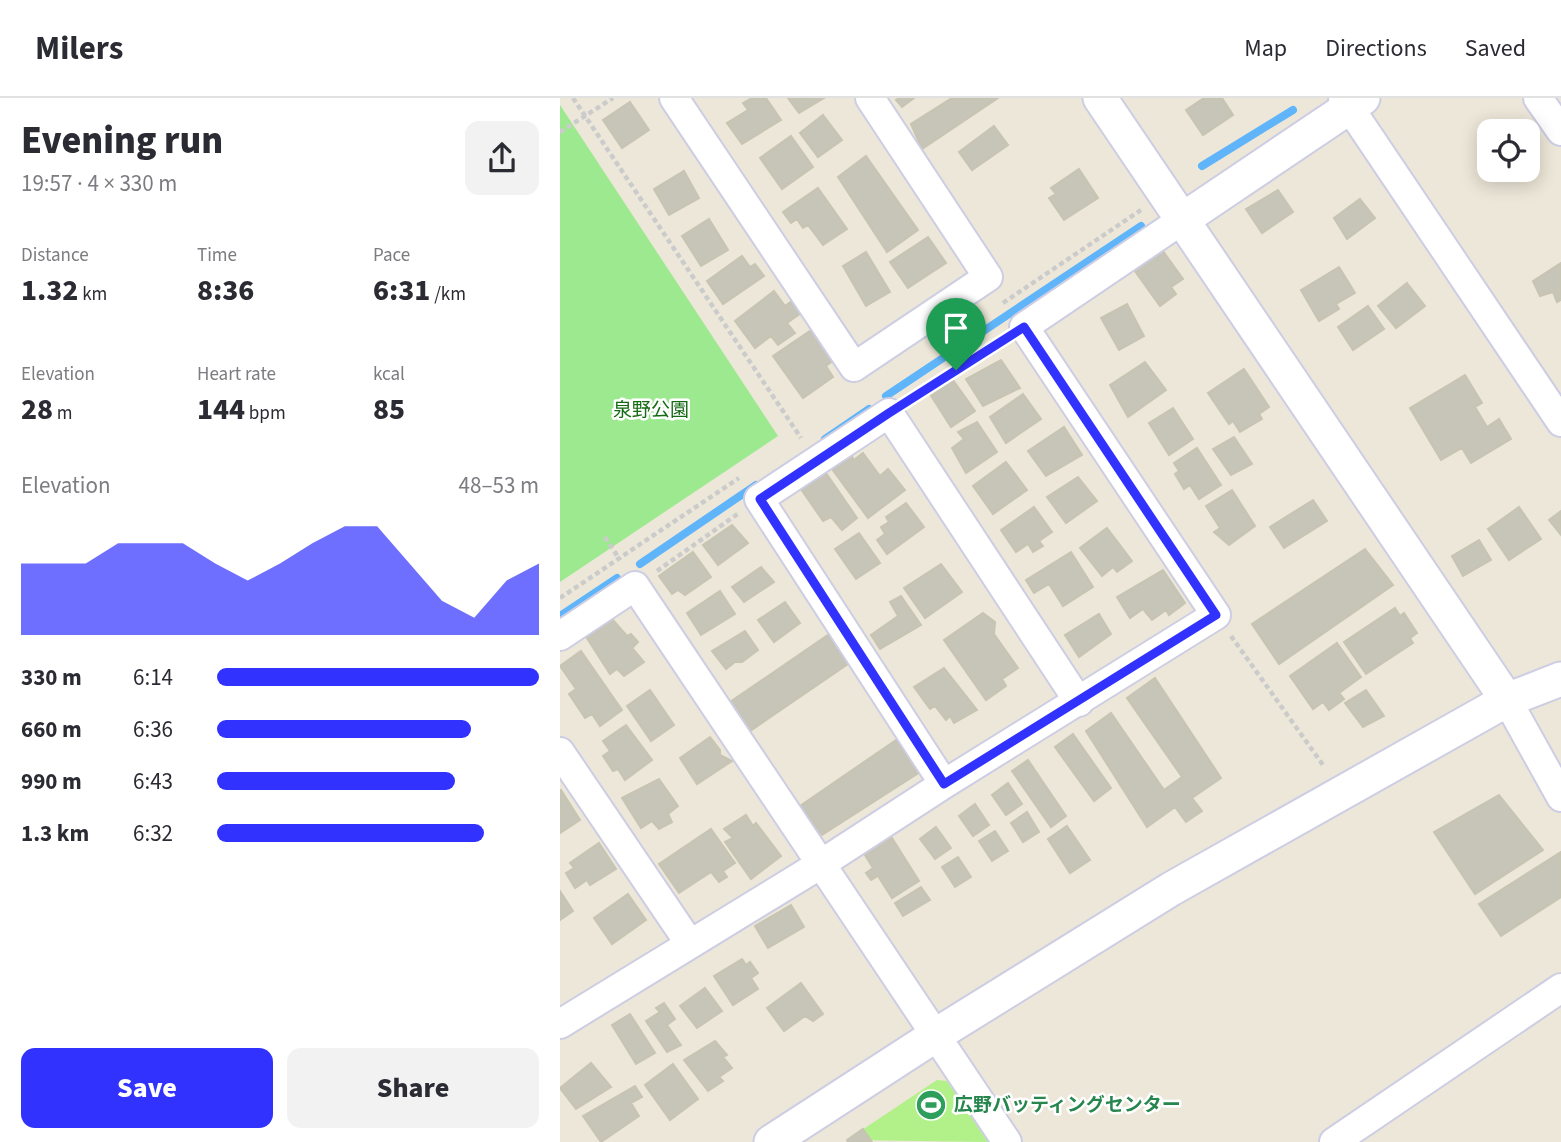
<!DOCTYPE html>
<html lang="en">
<head>
<meta charset="utf-8">
<style>
  body { margin:0; font-family:"Source Sans 3","Noto Sans JP",sans-serif; background:#f2f2f3; color:#2b2b33; height:100vh; display:flex; flex-direction:column; font-size:26px; white-space:nowrap }
  * { box-sizing:border-box; margin:0 }
  p { font-size:23px; color:#7c7c81 }
  .icon { flex:none; width:38px; height:38px; fill:none; stroke:currentColor; stroke-width:2; stroke-linecap:round; stroke-linejoin:round }
  .map { position:relative; flex:1; overflow:hidden }
  .details { display:flex; flex-direction:column; background:#fff; width:560px }
  .details>* { flex:none }
  .buttons { position:absolute; left:917px; top:21px; display:grid; gap:14px }
  .buttons a { display:grid; place-items:center; width:63px; height:63px; border-radius:14px; background:#fff; box-shadow:0 4px 18px #0003; font-size:35px }
  .pin { position:absolute; display:grid; place-items:center; width:60px; height:60px; color:#fff; margin:-72px -30px; border-radius:50% 50% 50% 0; rotate:-45deg; box-shadow:0 0 7px #0007 }
  .pin .icon { rotate:45deg }
  .round { display:grid; place-items:center; flex:none; width:74px; height:74px; border-radius:14px; background:#f2f2f3 }
  .summary { display:flex; align-items:center; justify-content:space-between; height:119px; padding:0 21px }
  h1 { font-size:38px; font-weight:800; line-height:52px }
  .metrics { display:grid; grid-template-columns:repeat(3,1fr); gap:10px; height:119px; padding:7px 21px }
  .metrics div { display:grid; align-content:center }
  .metrics b { font-size:30px; font-weight:800 }
  .metrics small { font-size:19px; font-weight:400 }
  .metrics p { font-size:19px }
  .chart { height:196px; padding:14px 21px }
  .chart p { display:flex; justify-content:space-between }
  .chart svg { width:100%; height:126px; margin-top:7px; fill:#3232ff; opacity:.7 }
  .button { display:flex; gap:14px; margin-top:auto; padding:14px 21px }
  .button a { flex:1; height:80px; border-radius:14px; background:#3232ff; color:#fff; font-size:28px; font-weight:800; line-height:80px; text-align:center }
  .button a+a { background:#f2f2f3; color:#2b2b33 }
  ul { padding:0 21px; list-style:none; font-size:23px }
  li { display:grid; grid-template-columns:112px 84px 1fr; align-items:center; height:52px }
  li i { height:18px; border-radius:9px; background:#3232ff }
  header { display:flex; align-items:center; gap:42px; box-sizing:border-box; height:98px; padding:0 35px; background:#fff; border-bottom:2px solid #e1e1e2 }
  header strong { font-size:33px }
  nav { display:flex; gap:38px; margin-inline-start:auto; font-size:24px }
  main { display:flex; flex:1; min-height:0 }
  .map>svg:first-child { display:block }
  .green { fill:#9de98f }
  .pitch { fill:#b2f189 }
  .lines { fill:none; stroke-linecap:round; stroke-linejoin:round }
  .stream { stroke:#60b4f9; stroke-width:8 }
  .building { fill:#c7c4b8; stroke:#c7c4b2; stroke-width:2 }
  .minor-casing { stroke:#cdcde3; stroke-width:32 }
  .tertiary-casing { stroke:#cdcde3; stroke-width:37 }
  .path { stroke:#cbcbcb; stroke-width:4.5; stroke-dasharray:5 3.5; stroke-linecap:butt }
  .minor { stroke:#fff; stroke-width:28 }
  .tertiary { stroke:#fff; stroke-width:33 }
  .route-casing { stroke:#fff; stroke-width:14 }
  .route { stroke:#3232ff; stroke-width:9 }
  .labels { text-anchor:middle; dominant-baseline:central; stroke-width:5; stroke-linejoin:round; paint-order:stroke }
  .park-label { font-size:19px; fill:#156b13; stroke:#fff }
  .leisure-label { font-size:19px; font-weight:bold; fill:#27864d; stroke:#fff; text-anchor:start }
</style>
</head>
<body>
<header>
<strong>Milers</strong>
<nav><a>Map</a><a>Directions</a><a>Saved</a></nav>
</header>
<main>
<section class="details">
<div class="summary"><div><h1>Evening run</h1><p>19:57 · 4 × 330 m</p></div><a class="round"><svg class="icon" aria-label="share" viewBox="0 0 24 24"><path d="M12 15V3M7 8l5-5 5 5M5 13v7h14v-7"/></svg></a></div>
<div class="metrics">
<div><p>Distance</p><b>1.32<small> km</small></b></div>
<div><p>Time</p><b>8:36</b></div>
<div><p>Pace</p><b>6:31<small> /km</small></b></div>
</div>
<div class="metrics">
<div><p>Elevation</p><b>28<small> m</small></b></div>
<div><p>Heart rate</p><b>144<small> bpm</small></b></div>
<div><p>kcal</p><b>85</b></div>
</div>
<div class="chart"><p><span>Elevation</span>48–53 m</p>
<svg viewBox="0 0 160 44" preserveAspectRatio="none"><path d="M0 44V19L10 19L20 19L30 12L40 12L50 12L60 19L70 25L80 19L90 12L100 6L110 6L120 19L130 32L140 38L150 25L160 19V44z"/></svg>
</div>
<ul>
<li><b>330 m</b>6:14<i style="width:100%"></i></li>
<li><b>660 m</b>6:36<i style="width:79%"></i></li>
<li><b>990 m</b>6:43<i style="width:74%"></i></li>
<li><b>1.3 km</b>6:32<i style="width:83%"></i></li>
</ul>
<div class="button"><a>Save</a><a>Share</a></div>
</section>
<div class="map">
<svg width="1001" height="1044" viewBox="0 0 1001 1044">
  <rect width="100%" height="100%" fill="#ece7d8"/>
  <!-- green -->
  <path class="green" d="M 0,7 L 218,338 L 0,484 Z"/>
  <!-- pitch -->
  <path class="pitch" d="M 377,982 L 387,983 L 428,1044 L 287,1042 Z"/>
  <g class="lines">
    <!-- stream -->
    <path class="stream" d="M 642,68 L 733,12
      M 326,298 L 581,128
      M 265,341 L 309,311
      M 80,466 L 196,387
      M 0,518 L 57,480"/>
  </g>
  <!-- building -->
  <path class="building" d="M 192,0 L 206,0 L 221,22 L 182,46 L 167,25 L 188,12 L 183,5 Z
    M 228,0 L 264,0 L 239,15 Z
    M 339,0 L 354,0 L 342,9 L 336,2 Z
    M 392,0 L 438,0 L 362,51 L 351,26 Z
    M 644,0 L 662,0 L 673,17 L 643,37 L 626,12 Z
    M 70,4 L 89,32 L 62,50 L 43,22 Z
    M 263,17 L 282,42 L 258,59 L 240,35 Z
    M 434,28 L 448,47 L 412,72 L 399,54 Z
    M 231,38 L 253,69 L 222,91 L 200,60 Z
    M 306,58 L 358,132 L 327,154 L 278,79 Z
    M 519,71 L 538,100 L 504,122 L 489,100 L 496,96 L 491,90 Z
    M 124,73 L 139,100 L 109,117 L 94,91 Z
    M 258,90 L 287,131 L 263,147 L 248,127 L 243,130 L 237,121 L 231,125 L 223,114 Z
    M 718,92 L 733,114 L 702,135 L 686,111 Z
    M 800,101 L 815,120 L 787,141 L 774,120 Z
    M 149,121 L 168,152 L 141,168 L 122,138 Z
    M 368,139 L 386,165 L 348,190 L 330,164 Z
    M 600,149 L 623,181 L 611,189 L 616,196 L 600,208 L 572,169 Z
    M 306,154 L 330,194 L 306,208 L 283,168 Z
    M 182,158 L 190,169 L 195,166 L 204,178 L 163,206 L 147,183 Z
    M 1001,165 L 1001,202 L 997,204 L 993,194 L 980,198 L 973,183 Z
    M 779,169 L 795,195 L 776,206 L 779,211 L 759,223 L 741,192 Z
    M 847,185 L 865,208 L 836,230 L 818,208 Z
    M 214,193 L 225,208 L 232,203 L 241,215 L 227,225 L 235,235 L 218,247 L 211,238 L 195,250 L 175,223 Z
    M 567,206 L 584,238 L 559,252 L 541,220 Z
    M 808,208 L 824,231 L 793,252 L 778,229 Z
    M 253,231 L 274,262 L 266,268 L 273,279 L 243,300 L 213,258 Z
    M 441,262 L 460,290 L 423,308 L 406,281 Z
    M 585,264 L 606,292 L 568,319 L 550,287 Z
    M 684,271 L 709,309 L 699,316 L 702,321 L 680,334 L 673,323 L 669,326 L 648,295 Z
    M 905,277 L 922,305 L 915,309 L 927,329 L 939,321 L 951,341 L 911,365 L 902,350 L 881,362 L 850,310 Z
    M 393,282 L 415,313 L 391,329 L 370,296 Z
    M 463,296 L 481,321 L 446,345 L 430,319 Z
    M 613,310 L 633,341 L 609,357 L 589,325 Z
    M 417,324 L 437,354 L 406,375 L 392,350 L 404,341 L 398,334 Z
    M 504,329 L 522,357 L 486,378 L 468,353 Z
    M 674,339 L 692,366 L 671,377 L 653,351 Z
    M 637,350 L 661,387 L 639,401 L 630,387 L 624,391 L 615,376 L 619,373 L 614,365 Z
    M 303,355 L 320,378 L 328,371 L 345,392 L 308,420 L 272,371 L 291,357 L 294,362 Z
    M 446,364 L 467,392 L 433,416 L 413,388 Z
    M 266,375 L 297,420 L 282,432 L 271,419 L 263,423 L 241,391 Z
    M 518,379 L 537,403 L 506,425 L 487,399 Z
    M 672,392 L 695,428 L 669,447 L 654,434 L 660,430 L 646,408 Z
    M 753,402 L 767,423 L 724,450 L 710,429 Z
    M 346,405 L 364,429 L 327,456 L 317,442 L 325,436 L 321,429 L 329,424 L 326,419 Z
    M 474,409 L 492,434 L 479,443 L 483,448 L 473,454 L 468,446 L 456,454 L 441,432 Z
    M 959,409 L 981,441 L 949,462 L 928,431 Z
    M 1001,413 L 1001,437 L 989,422 Z
    M 172,427 L 188,445 L 158,467 L 143,447 Z
    M 547,430 L 572,463 L 557,474 L 553,469 L 542,478 L 520,450 Z
    M 299,435 L 320,465 L 296,481 L 275,451 Z
    M 919,442 L 931,462 L 903,478 L 892,458 Z
    M 805,451 L 833,487 L 719,566 L 692,526 Z
    M 133,454 L 151,479 L 125,497 L 118,492 L 112,496 L 99,478 Z
    M 511,454 L 533,489 L 503,508 L 489,486 L 474,495 L 466,482 Z
    M 381,466 L 402,494 L 365,520 L 344,490 Z
    M 201,469 L 214,484 L 184,504 L 172,489 Z
    M 603,472 L 625,505 L 609,517 L 606,512 L 592,522 L 583,511 L 570,520 L 557,499 Z
    M 160,493 L 175,516 L 141,537 L 127,515 Z
    M 341,498 L 361,527 L 320,551 L 311,537 L 338,518 L 330,504 Z
    M 225,504 L 240,525 L 214,544 L 198,522 Z
    M 835,510 L 840,518 L 844,515 L 857,535 L 850,540 L 853,545 L 806,576 L 784,544 Z
    M 423,515 L 435,524 L 434,536 L 458,570 L 442,581 L 446,588 L 426,602 L 384,542 Z
    M 539,516 L 551,536 L 519,559 L 505,537 Z
    M 52,521 L 67,538 L 71,536 L 78,544 L 72,550 L 84,564 L 64,578 L 57,571 L 50,576 L 25,537 Z
    M 185,533 L 198,552 L 182,564 L 175,564 L 166,571 L 152,553 Z
    M 268,537 L 288,566 L 190,633 L 170,604 Z
    M 777,545 L 801,579 L 779,595 L 784,601 L 769,612 L 763,604 L 753,611 L 730,578 Z
    M 21,553 L 62,612 L 40,628 L 32,616 L 25,620 L 9,596 L 16,591 L 0,568 Z
    M 384,570 L 417,612 L 394,625 L 390,618 L 386,622 L 375,608 L 370,611 L 354,589 Z
    M 595,580 L 661,680 L 632,700 L 642,713 L 626,724 L 615,709 L 587,729 L 526,633 L 551,615 L 604,692 L 622,679 L 567,600 Z
    M 90,592 L 114,627 L 91,643 L 67,608 Z
    M 806,592 L 824,618 L 803,629 L 785,605 Z
    M 66,627 L 92,662 L 65,682 L 58,671 L 53,673 L 43,658 L 50,653 L 43,643 Z
    M 513,636 L 551,690 L 534,703 L 495,649 Z
    M 150,639 L 160,652 L 160,657 L 172,663 L 137,686 L 120,660 Z
    M 336,642 L 360,674 L 262,737 L 240,708 Z
    M 468,662 L 506,718 L 491,729 L 452,673 Z
    M 99,681 L 118,708 L 108,716 L 112,724 L 99,731 L 92,723 L 81,730 L 62,700 Z
    M 448,685 L 462,706 L 446,717 L 432,697 Z
    M 1,692 L 20,722 L 0,735 L 0,693 Z
    M 939,697 L 983,752 L 915,796 L 874,734 Z
    M 415,706 L 429,727 L 413,738 L 399,718 Z
    M 467,714 L 479,734 L 463,744 L 451,725 Z
    M 186,717 L 193,728 L 196,725 L 221,758 L 191,781 L 165,744 L 173,740 L 164,731 Z
    M 507,728 L 530,762 L 510,775 L 488,741 Z
    M 376,729 L 391,750 L 375,761 L 360,741 Z
    M 151,731 L 175,765 L 163,773 L 167,779 L 159,784 L 151,774 L 119,795 L 99,766 Z
    M 435,733 L 448,753 L 432,763 L 419,743 Z
    M 332,740 L 359,783 L 332,800 L 318,778 L 311,782 L 306,775 L 313,770 L 305,757 Z
    M 39,745 L 56,771 L 30,787 L 27,782 L 15,790 L 6,775 L 14,770 L 10,765 Z
    M 1001,754 L 1001,799 L 941,838 L 919,806 Z
    M 398,759 L 411,779 L 395,789 L 382,769 Z
    M 361,789 L 370,802 L 343,818 L 335,805 Z
    M 0,793 L 13,813 L 0,822 Z
    M 68,796 L 86,822 L 52,846 L 34,820 Z
    M 231,807 L 244,829 L 208,850 L 195,828 Z
    M 182,861 L 186,867 L 190,864 L 198,875 L 191,880 L 198,891 L 173,907 L 154,878 Z
    M 241,885 L 263,916 L 253,923 L 245,918 L 224,933 L 207,910 Z
    M 145,890 L 162,913 L 137,930 L 120,908 Z
    M 104,905 L 115,921 L 107,927 L 121,947 L 107,954 L 86,923 L 100,914 L 96,910 Z
    M 70,916 L 95,955 L 76,966 L 52,927 Z
    M 155,943 L 167,957 L 163,959 L 172,970 L 159,979 L 163,983 L 148,993 L 124,962 Z
    M 31,965 L 51,989 L 16,1011 L 0,990 Z
    M 113,966 L 138,1001 L 110,1022 L 85,987 Z
    M 75,988 L 82,999 L 71,1005 L 79,1018 L 41,1044 L 23,1018 Z
    M 303,1031 L 312,1044 L 288,1044 L 287,1042 Z"/>
  <g class="lines">
    <!-- minor casing -->
    <g class="minor-casing">
      <path id="minor" d="M 114,0 L 294,269 L 428,179 L 310,0
        M 783,0 L 1001,324
        M 978,0 L 1001,33
        M 0,538 L 75,488 L 447,1044
        M 947,602 L 1001,699
        M 0,654 L 130,846
        M 384,686 L 199,401 L 329,315 L 519,604
        M 0,926 L 261,766 L 384,686 L 656,517 L 464,229 L 622,122
        M 774,1044 L 1001,890"/>
    </g>
    <!-- tertiary casing -->
    <g class="tertiary-casing">
      <path id="tertiary" d="M 540,0 L 947,602
        M 622,122 L 803,0
        M 211,1044 L 376,937 L 611,791 L 947,602 L 1001,581"/>
    </g>
    <!-- path -->
    <path class="path" d="M 13,0 L 241,340
      M 0,34 L 53,0
      M 443,205 L 581,112
      M 349,302 L 442,243
      M 45,439 L 60,462
      M 97,473 L 179,415
      M 0,500 L 179,380
      M 671,538 L 763,667"/>
    <!-- minor -->
    <use href="#minor" class="minor"/>
    <!-- tertiary -->
    <use href="#tertiary" class="tertiary"/>
  </g>
  <g class="lines">
    <!-- route casing -->
    <g class="route-casing">
      <path id="route" d="M 464,229 L 656,517 L 384,686 L 200,401 L 329,315 Z"/>
    </g>
    <!-- route -->
    <use href="#route" class="route"/>
  </g>
  <!-- icons -->
  <defs>
    <g id="stadium-disc" transform="scale(1.575)"><circle r="9.5" fill="#2e9e5b" stroke="#fff"/><path d="M0-5a6.5 5 0 1 0 0 10a6.5 5 0 1 0 0-10ZM-3.5-1.8h7v3.6h-7Z" fill="#fff"/></g>
  </defs>
  <g fill-rule="evenodd">
    <use href="#stadium-disc" x="371" y="1007"/>
  </g>
  <g class="labels">
    <!-- park labels -->
    <g class="park-label">
      <text x="91" y="312">泉野公園</text>
    </g>
    <!-- leisure labels -->
    <g class="leisure-label">
      <text x="394" y="1007">広野バッティングセンター</text>
    </g>
  </g>
</svg>
<div class="buttons">
<a><svg class="icon" aria-label="locate" viewBox="0 0 24 24"><circle cx="12" cy="12" r="6"/><path d="M12 2v4M12 18v4M2 12h4M18 12h4"/></svg></a>
</div>
<div class="pin" style="left:396px;top:272px;background:#1e9e55"><svg class="icon" aria-label="arrive" viewBox="0 0 24 24"><path d="M6 21V4h12l-3 4 3 4H6"/></svg></div>
</div>
</main>
</body>
</html>
